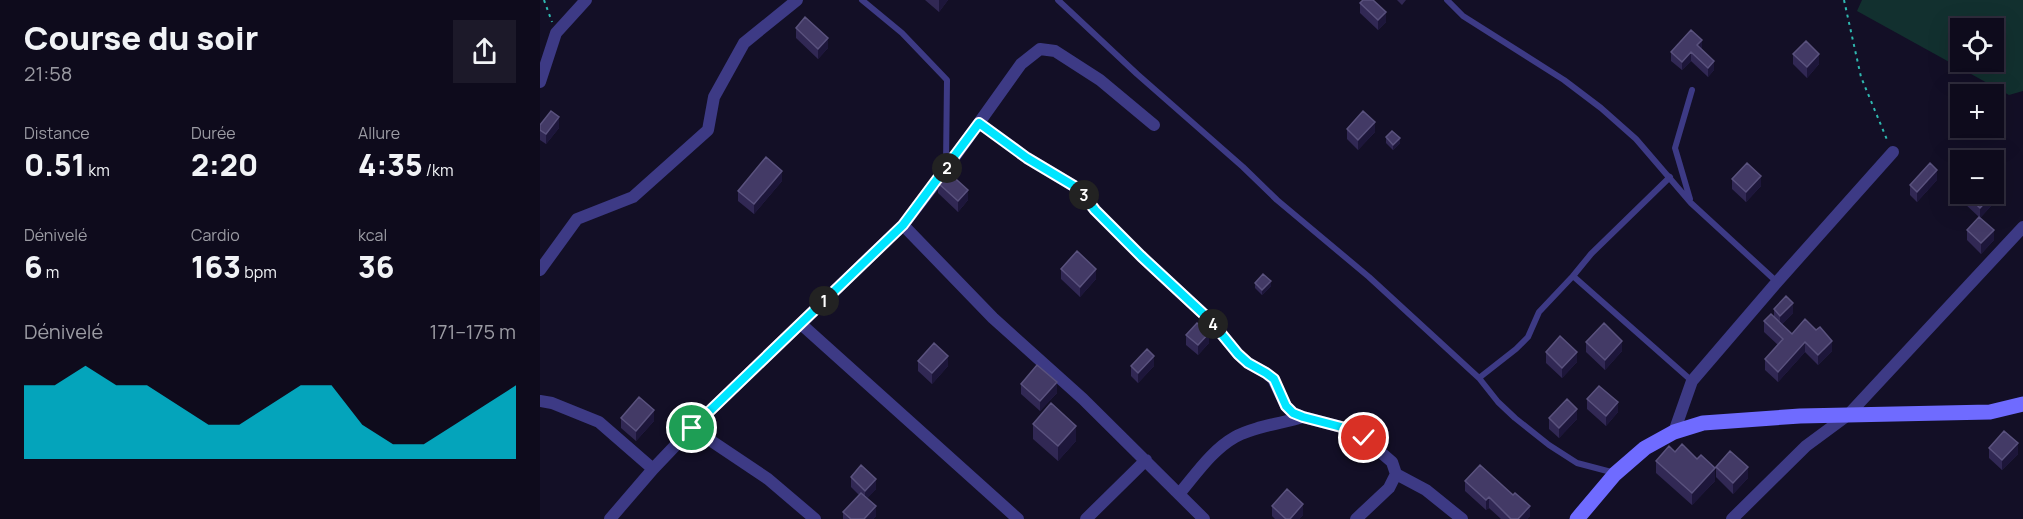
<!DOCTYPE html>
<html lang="fr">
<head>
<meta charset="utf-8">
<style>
  body { margin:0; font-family:Manrope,sans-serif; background:#1c1929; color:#f1f3f6; height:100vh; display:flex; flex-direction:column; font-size:22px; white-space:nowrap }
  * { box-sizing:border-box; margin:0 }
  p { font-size:20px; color:#9b9ba3 }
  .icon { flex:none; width:33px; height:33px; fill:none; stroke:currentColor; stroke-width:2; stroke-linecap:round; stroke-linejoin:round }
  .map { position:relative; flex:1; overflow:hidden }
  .panel { display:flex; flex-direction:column; background:#0e0b1c; width:540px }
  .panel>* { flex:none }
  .fabs { position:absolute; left:1410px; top:18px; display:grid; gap:12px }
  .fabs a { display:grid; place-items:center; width:54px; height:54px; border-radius:0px; background:#0e0b1c; box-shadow:0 6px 24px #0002,0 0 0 2px #2e2b3b; font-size:30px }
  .pin { position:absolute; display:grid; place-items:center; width:51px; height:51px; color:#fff; margin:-26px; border:3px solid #fff; border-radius:50%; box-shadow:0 2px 6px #0007 }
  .km { position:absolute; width:30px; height:30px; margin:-15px; border-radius:50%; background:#222; color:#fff; font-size:16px; line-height:30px; text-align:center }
  .round { display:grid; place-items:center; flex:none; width:63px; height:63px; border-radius:0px; background:#1c1929 }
  .headline { display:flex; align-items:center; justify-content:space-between; height:102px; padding:0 24px }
  h1 { font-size:33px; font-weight:800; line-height:45px }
  .figures { display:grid; grid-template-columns:repeat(3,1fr); gap:9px; height:102px; padding:6px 24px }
  .figures div { display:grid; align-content:center }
  .figures b { font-size:30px; font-weight:800 }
  .figures small { font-size:16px; font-weight:400 }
  .figures p { font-size:16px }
  .chart { height:168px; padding:12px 24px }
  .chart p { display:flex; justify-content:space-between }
  .chart svg { width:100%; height:108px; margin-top:6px; fill:#00e5ff; opacity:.7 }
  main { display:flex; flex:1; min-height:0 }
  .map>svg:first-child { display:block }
  .green { fill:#12302f; fill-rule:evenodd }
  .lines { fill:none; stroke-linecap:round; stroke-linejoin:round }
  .path { stroke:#2fb8b0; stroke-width:2; stroke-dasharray:3 4.5; stroke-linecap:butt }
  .lane { stroke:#3d3a85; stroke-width:6 }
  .street { stroke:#3d3a85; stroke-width:12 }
  .secondary { stroke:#6f6bff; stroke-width:15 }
  .wall { fill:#312854 }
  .shaded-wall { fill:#1d163a }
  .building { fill:#433a66; stroke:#5a527e; stroke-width:1.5 }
  .route-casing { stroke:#fff; stroke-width:12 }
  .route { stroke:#00e5ff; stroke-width:8 }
</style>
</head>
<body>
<main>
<section class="panel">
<div class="headline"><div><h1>Course du soir</h1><p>21:58</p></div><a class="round"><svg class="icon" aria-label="share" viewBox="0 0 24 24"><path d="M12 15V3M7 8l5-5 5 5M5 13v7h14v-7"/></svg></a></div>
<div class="figures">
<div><p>Distance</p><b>0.51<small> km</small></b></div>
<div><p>Durée</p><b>2:20</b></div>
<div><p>Allure</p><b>4:35<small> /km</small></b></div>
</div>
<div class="figures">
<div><p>Dénivelé</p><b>6<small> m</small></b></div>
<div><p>Cardio</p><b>163<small> bpm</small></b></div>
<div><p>kcal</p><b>36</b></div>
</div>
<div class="chart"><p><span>Dénivelé</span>171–175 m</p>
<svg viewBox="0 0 160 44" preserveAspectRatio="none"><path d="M0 44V14L10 14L20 6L30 14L40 14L50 22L60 30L70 30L80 22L90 14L100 14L110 30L120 38L130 38L140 30L150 22L160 14V44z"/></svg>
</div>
</section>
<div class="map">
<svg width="1483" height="519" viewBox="0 0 1483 519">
  <rect width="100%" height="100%" fill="#130f26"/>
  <!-- green -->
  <path class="green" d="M 1322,0 L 1483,0 L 1483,91 L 1469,95 L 1317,11 ZM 1420,28 L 1454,28 L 1454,62 L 1420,62 Z"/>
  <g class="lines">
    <!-- path -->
    <path class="path" d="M 4,0 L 12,22
      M 1304,0 L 1321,77 L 1348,142"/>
    <!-- lane -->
    <path class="lane" d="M 322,0 L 362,33 L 407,80 L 406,165
      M 518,0 L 597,74 L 703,167 L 737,200 L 829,277 L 939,378
      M 907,0 L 923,16 L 1024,80 L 1061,108 L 1096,139 L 1151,203 L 1237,282
      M 1150,199 L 1135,148 L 1152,90
      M 1033,276 L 1051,254 L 1130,177
      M 1075,473 L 1037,463 L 1009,445 L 975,418 L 958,402 L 939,378 L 976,349 L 988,337 L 999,312 L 1033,276 L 1152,381"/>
    <!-- street -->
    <path class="street" d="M 0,82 L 16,33 L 46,0
      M 439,123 L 487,158 L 539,189 L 555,210 L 601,256 L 671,321 L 698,354 L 708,363 L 726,373 L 733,379 L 746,406 L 753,413 L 763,417 L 809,429 L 824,438 L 852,462 L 856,474 L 849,488 L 816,519
      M 363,225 L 453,318 L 543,399 L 664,519
      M 0,270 L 37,219 L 93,197 L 168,130 L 174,97 L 204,43 L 257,0
      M 261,324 L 478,519
      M 0,401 L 12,403 L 59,422 L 113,469
      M 152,428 L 228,479 L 275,519
      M 1134,432 L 1152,381 L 1237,282 L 1353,152
      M 856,474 L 886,490 L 922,519
      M 639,494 C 656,474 672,450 695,437 C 712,427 743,423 763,417
      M 70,519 L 113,469 L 152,428 L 363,225 L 406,169 L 481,64 L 500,49 L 515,51 L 560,80 L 614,125
      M 546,519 L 606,460
      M 1192,519 L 1266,446 L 1308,415 L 1483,227"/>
    <!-- secondary -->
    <path class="secondary" d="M 1037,519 L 1075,474 L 1105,448 L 1134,432 L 1163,423 L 1260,416 L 1450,412 L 1483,404"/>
  </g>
  <!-- wall -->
  <path class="wall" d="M 385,0 L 408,0 L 399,12 Z
    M 857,0 L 866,0 L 862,5 Z
    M 820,3 L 846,22 L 838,30 L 820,13 Z
    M 256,28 L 288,48 L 278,59 L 256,38 Z
    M 1161,49 L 1174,70 L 1168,77 L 1151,61 L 1142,70 L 1131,61 L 1131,52 Z
    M 1253,54 L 1279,64 L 1267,78 L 1253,64 Z
    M 0,125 L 19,128 L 6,144 L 0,140 Z
    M 807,129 L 835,132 L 818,150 L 807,139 Z
    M 846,137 L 860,143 L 853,150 L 846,143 Z
    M 1192,179 L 1221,186 L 1206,202 L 1192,189 Z
    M 1397,180 L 1377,202 L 1370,195 L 1370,185 Z
    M 242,181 L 214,214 L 198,201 L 198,191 Z
    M 398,183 L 428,200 L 418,212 L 398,193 Z
    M 1424,194 L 1451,194 L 1452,205 L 1440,218 L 1454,240 L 1441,254 L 1427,240 L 1427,230 L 1439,217 L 1424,203 Z
    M 521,269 L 556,279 L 540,297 L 521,279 Z
    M 715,283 L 731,286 L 722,295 L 715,288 Z
    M 1234,309 L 1253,313 L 1242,324 L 1252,334 L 1292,351 L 1278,365 L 1265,352 L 1238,382 L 1225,370 L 1225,359 L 1238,345 L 1224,332 L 1224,321 L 1234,317 Z
    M 646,335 L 669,343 L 658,355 L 646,345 Z
    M 1046,342 L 1082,351 L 1065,370 L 1046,352 Z
    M 1006,352 L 1037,362 L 1022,378 L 1006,363 Z
    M 378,361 L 408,366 L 392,384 L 378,371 Z
    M 591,366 L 614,366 L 598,383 L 591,376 Z
    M 481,384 L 517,393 L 500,411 L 481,394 Z
    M 1047,399 L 1078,412 L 1066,426 L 1047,409 Z
    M 81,418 L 114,421 L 96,441 L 81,428 Z
    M 1009,418 L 1037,419 L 1019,438 L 1009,429 Z
    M 493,424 L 536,441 L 518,461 L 493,439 Z
    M 1449,448 L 1478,454 L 1462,470 L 1449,458 Z
    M 1135,452 L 1175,481 L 1152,505 L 1116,473 L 1116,461 Z
    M 1176,467 L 1208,478 L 1193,494 L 1176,477 Z
    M 311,477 L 336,489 L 327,498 L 336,516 L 333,519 L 303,519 L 303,512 L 319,495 L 311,487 Z
    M 925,481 L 990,516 L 987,519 L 961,519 L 949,508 L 946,510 L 925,491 Z
    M 732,506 L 763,515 L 759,519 L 735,519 L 732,516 Z"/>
  <!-- shaded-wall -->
  <path class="shaded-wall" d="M 399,0 L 408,0 L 399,12 Z
    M 846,12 L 846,22 L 838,30 L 838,20 Z
    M 288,38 L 288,48 L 278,59 L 278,49 Z
    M 1162,40 L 1162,49 L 1157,45 Z
    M 1151,52 L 1151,61 L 1142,70 L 1142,62 Z
    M 1279,54 L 1279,64 L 1267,78 L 1267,67 Z
    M 1174,61 L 1174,70 L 1168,77 L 1168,68 Z
    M 19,117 L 19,128 L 6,144 L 6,134 Z
    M 835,122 L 835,132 L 818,150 L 818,140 Z
    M 860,138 L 860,143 L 853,150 L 853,145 Z
    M 1397,170 L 1397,180 L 1377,202 L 1377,192 Z
    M 242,171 L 242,181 L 214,214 L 214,204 Z
    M 1221,176 L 1221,186 L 1206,202 L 1206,192 Z
    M 428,190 L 428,200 L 418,212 L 418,201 Z
    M 1452,195 L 1452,205 L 1440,218 L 1440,208 Z
    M 1454,230 L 1454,240 L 1441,254 L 1441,243 Z
    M 556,269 L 556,279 L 540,297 L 540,287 Z
    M 731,281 L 731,286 L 722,295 L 722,290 Z
    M 1253,303 L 1253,313 L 1240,326 L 1240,316 Z
    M 669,333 L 669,343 L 658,355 L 658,345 Z
    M 1082,341 L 1082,351 L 1065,370 L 1065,360 Z
    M 1292,341 L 1292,351 L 1278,365 L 1278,355 Z
    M 1265,342 L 1265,352 L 1238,382 L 1238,372 Z
    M 1037,352 L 1037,362 L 1022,378 L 1022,368 Z
    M 408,356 L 408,366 L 392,384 L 392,373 Z
    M 614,356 L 614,366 L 598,383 L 598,373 Z
    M 517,382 L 517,393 L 500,411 L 500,401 Z
    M 1078,402 L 1078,412 L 1066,426 L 1066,416 Z
    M 1037,409 L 1037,419 L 1019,438 L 1019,428 Z
    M 114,410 L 114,421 L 96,441 L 96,431 Z
    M 536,426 L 536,441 L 518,461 L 518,446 Z
    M 1478,443 L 1478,454 L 1462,470 L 1462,460 Z
    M 1208,467 L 1208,478 L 1193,494 L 1193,483 Z
    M 1175,468 L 1175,481 L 1152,505 L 1152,493 Z
    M 336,479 L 336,489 L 325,501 L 325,491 Z
    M 949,497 L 949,508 L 946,510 L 946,500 Z
    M 763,504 L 763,515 L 759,519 L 750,519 Z
    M 336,506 L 336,516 L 333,519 L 324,519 Z
    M 990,506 L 990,516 L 987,519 L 978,519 Z"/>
  <!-- building -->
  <path class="building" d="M 823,0 L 833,0 L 846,12 L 838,20 L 820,3 Z
    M 265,17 L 288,38 L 278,49 L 256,28 Z
    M 1151,30 L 1162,40 L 1157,45 L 1174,61 L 1168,68 L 1151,52 L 1142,62 L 1131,52 Z
    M 1266,41 L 1279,54 L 1267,67 L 1253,54 Z
    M 11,111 L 19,117 L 6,134 L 0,130 L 0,125 Z
    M 823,111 L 835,122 L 818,140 L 807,129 Z
    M 852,131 L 860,138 L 853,145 L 846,137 Z
    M 226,157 L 242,171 L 214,204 L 198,191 Z
    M 1207,163 L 1221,176 L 1206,192 L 1192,179 Z
    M 1390,163 L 1397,170 L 1377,192 L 1370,185 Z
    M 407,171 L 428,190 L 418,201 L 398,183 Z
    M 1425,194 L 1451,194 L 1452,195 L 1440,208 Z
    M 1439,217 L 1454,230 L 1441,243 L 1427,230 Z
    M 537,251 L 556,269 L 540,287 L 521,269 Z
    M 723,274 L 731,281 L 722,290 L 715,283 Z
    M 1246,296 L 1253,303 L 1240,316 L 1234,309 Z
    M 1231,314 L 1252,334 L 1265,319 L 1276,330 L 1280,327 L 1292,341 L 1278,355 L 1265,342 L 1238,372 L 1225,359 L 1243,339 L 1224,321 Z
    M 657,323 L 669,333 L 658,345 L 646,335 Z
    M 1064,323 L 1082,341 L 1065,360 L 1046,342 Z
    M 1020,336 L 1037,352 L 1022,368 L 1006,352 Z
    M 394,343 L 408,356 L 392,373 L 378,361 Z
    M 607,349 L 614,356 L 598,373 L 591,366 Z
    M 497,365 L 517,382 L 500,401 L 481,384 Z
    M 1059,386 L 1078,402 L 1066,416 L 1047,399 Z
    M 99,397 L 114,410 L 96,431 L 81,418 Z
    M 1027,399 L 1037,409 L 1019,428 L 1009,418 Z
    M 511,403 L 536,426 L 518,446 L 493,424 Z
    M 1464,431 L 1478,443 L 1462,460 L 1449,448 Z
    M 1142,444 L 1157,459 L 1161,455 L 1175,468 L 1152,493 L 1116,461 L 1129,446 L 1135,452 Z
    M 1190,451 L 1208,467 L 1193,483 L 1176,467 Z
    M 321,465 L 336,479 L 325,491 L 311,477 Z
    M 940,465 L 973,495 L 975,493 L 990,506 L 978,519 L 971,519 L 949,497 L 946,500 L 925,481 Z
    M 747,489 L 763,504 L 750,519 L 746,519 L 732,506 Z
    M 321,493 L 336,506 L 324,519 L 311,519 L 303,512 Z"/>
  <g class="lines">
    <!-- route casing -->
    <g class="route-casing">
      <path id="route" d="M 152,428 L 363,225 L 439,123 L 487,158 L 539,189 L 555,210 L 601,256 L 671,321 L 698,354 L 708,363 L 726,373 L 734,379 L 746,406 L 753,413 L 763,417 L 809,429 L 824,438"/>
    </g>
    <!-- route -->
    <use href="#route" class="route"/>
  </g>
</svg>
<div class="fabs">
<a><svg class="icon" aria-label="locate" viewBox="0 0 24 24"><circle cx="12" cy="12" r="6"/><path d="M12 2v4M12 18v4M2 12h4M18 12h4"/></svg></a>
<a>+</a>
<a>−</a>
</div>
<div class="pin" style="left:152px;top:428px;background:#1e9e55"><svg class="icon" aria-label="arrive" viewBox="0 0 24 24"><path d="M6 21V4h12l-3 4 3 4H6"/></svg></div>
<div class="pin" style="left:824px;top:438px;background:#d93025"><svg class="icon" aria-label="check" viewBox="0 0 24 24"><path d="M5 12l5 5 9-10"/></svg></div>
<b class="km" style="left:284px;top:301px">1</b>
<b class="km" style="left:407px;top:168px">2</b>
<b class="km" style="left:544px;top:195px">3</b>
<b class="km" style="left:673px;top:324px">4</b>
</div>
</main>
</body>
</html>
